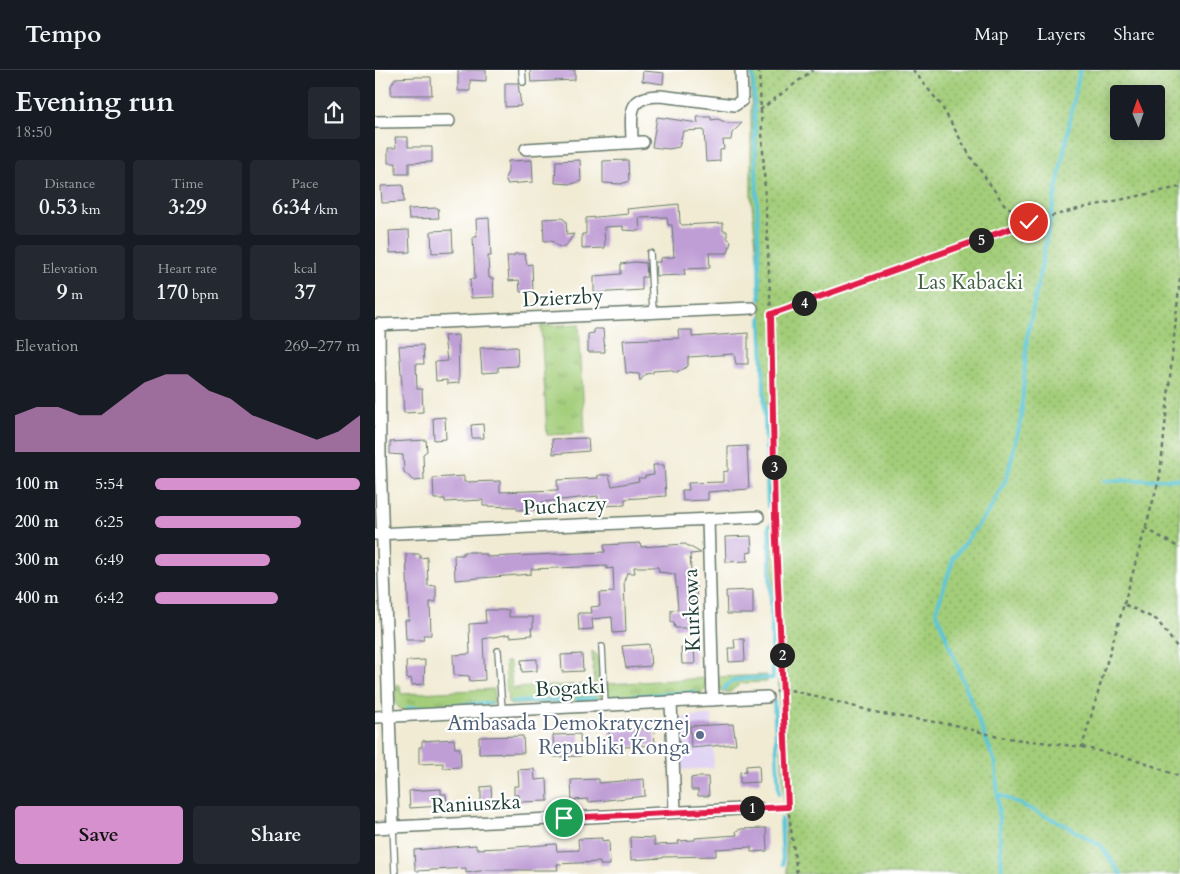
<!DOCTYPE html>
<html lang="en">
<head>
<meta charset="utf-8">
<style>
  body { margin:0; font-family:Cardo,serif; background:#242831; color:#f1f3f6; height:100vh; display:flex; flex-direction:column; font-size:19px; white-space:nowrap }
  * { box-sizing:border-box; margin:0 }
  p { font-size:16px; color:#9ea1a6 }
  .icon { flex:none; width:28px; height:28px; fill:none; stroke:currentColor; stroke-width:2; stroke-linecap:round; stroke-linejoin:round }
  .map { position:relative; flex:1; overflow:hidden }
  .details { display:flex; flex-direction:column; background:#171b24; width:375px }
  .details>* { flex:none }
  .needle { width:32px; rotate:358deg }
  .buttons { position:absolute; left:735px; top:15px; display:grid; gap:10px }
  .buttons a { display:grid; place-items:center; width:55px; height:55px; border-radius:5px; background:#171b24; box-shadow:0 2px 12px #0003; font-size:25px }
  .pin { position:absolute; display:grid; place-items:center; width:42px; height:42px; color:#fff; margin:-21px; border:2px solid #fff; border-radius:50%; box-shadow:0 1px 5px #0007 }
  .km { position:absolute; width:25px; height:25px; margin:-12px; border-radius:50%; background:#222; color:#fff; font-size:14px; line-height:25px; text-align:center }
  .round { display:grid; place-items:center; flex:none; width:52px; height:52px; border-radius:5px; background:#242831 }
  .headline { display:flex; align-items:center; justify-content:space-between; height:85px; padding:0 15px }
  h1 { font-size:28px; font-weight:700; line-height:38px }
  .stats { display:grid; grid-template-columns:repeat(3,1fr); gap:8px; height:85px; padding:5px 15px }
  .stats div { display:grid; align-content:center; border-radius:5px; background:#242831; text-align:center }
  .stats b { font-size:21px; font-weight:700 }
  .stats small { font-size:14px; font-weight:400 }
  .stats p { font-size:14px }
  .chart { height:140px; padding:10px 15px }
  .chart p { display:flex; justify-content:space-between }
  .chart svg { width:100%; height:90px; margin-top:5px; fill:#d690ce; opacity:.7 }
  .button { display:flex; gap:10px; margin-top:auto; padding:10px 15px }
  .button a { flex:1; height:58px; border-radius:5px; background:#d690ce; color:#111; font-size:20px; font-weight:700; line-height:58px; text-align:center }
  .button a+a { background:#242831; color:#f1f3f6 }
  ul { padding:0 15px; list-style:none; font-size:16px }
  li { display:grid; grid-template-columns:80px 60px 1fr; align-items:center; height:38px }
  li i { height:12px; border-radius:6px; background:#d690ce }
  header { display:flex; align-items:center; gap:30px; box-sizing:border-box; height:70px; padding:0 25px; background:#171b24; border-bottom:1px solid #363941 }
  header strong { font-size:24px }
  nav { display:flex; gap:28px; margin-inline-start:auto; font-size:18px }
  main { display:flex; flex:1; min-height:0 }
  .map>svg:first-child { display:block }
  .built { fill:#e1d4f4 }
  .grass { fill:url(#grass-tufts); stroke:#618556 }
  .park { fill:url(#park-dots); stroke:#618556; fill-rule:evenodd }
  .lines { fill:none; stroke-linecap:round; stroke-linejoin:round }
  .stream { stroke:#5bc6d6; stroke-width:4 }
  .building { fill:#bf9ed5 }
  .service-casing { stroke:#687a6c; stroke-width:8 }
  .minor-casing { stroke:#687a6c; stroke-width:14 }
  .path { stroke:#687a6c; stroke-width:2.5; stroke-dasharray:4 4; stroke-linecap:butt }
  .service { stroke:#fff; stroke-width:5.5 }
  .minor { stroke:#fff; stroke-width:11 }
  .route-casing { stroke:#fff; stroke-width:10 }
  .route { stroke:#e11d48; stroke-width:6 }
  .service-dot { fill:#5c6f8a; stroke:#fff; stroke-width:2 }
  .labels { text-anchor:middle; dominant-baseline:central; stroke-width:4.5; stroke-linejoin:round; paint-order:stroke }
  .park-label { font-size:21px; fill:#406145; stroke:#fff }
  .street-label { font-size:21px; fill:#1f3d34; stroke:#fff }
  .service-label { font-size:21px; fill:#4e5e75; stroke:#fff; text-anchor:end }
</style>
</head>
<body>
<header>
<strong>Tempo</strong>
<nav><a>Map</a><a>Layers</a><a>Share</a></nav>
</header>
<main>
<section class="details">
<div class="headline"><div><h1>Evening run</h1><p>18:50</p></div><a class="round"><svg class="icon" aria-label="share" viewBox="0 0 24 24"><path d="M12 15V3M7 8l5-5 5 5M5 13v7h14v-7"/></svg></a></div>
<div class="stats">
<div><p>Distance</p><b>0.53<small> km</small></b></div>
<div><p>Time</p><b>3:29</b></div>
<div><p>Pace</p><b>6:34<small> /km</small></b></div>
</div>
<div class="stats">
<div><p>Elevation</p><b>9<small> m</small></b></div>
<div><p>Heart rate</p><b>170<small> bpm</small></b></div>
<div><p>kcal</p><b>37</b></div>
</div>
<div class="chart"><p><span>Elevation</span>269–277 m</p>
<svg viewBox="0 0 160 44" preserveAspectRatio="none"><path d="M0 44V26L10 22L20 22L30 26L40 26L50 18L60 10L70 6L80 6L90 14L100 18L110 26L120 30L130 34L140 38L150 34L160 26V44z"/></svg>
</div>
<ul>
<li><b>100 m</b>5:54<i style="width:100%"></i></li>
<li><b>200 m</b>6:25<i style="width:71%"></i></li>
<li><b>300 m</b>6:49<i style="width:56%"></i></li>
<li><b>400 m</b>6:42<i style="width:60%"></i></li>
</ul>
<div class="button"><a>Save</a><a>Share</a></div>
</section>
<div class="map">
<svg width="805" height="804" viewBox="0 0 805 804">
  <defs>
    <pattern id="grass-tufts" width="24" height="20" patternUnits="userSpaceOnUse" patternTransform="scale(1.25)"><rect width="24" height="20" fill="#a3cd79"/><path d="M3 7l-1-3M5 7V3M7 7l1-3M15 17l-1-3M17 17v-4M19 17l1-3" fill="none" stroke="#84a864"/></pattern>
    <pattern id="park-dots" width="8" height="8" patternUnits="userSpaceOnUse" patternTransform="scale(1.25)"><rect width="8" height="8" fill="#a3cd79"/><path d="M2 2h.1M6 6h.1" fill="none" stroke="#84a864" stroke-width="1.8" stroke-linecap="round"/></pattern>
  </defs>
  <rect width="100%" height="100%" fill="#fff"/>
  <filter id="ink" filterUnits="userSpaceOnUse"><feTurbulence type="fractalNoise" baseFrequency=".02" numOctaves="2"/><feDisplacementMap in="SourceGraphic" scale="10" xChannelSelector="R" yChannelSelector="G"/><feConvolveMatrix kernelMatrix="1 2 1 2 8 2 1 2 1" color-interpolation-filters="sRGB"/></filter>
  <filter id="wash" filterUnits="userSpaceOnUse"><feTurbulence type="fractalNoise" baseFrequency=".0096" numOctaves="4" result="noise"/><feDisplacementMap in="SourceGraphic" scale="20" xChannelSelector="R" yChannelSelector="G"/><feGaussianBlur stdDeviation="1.12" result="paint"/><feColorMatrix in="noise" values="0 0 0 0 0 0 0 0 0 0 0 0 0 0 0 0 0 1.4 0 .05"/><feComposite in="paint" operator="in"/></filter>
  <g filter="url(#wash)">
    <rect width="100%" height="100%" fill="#f1ebd4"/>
    <!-- built -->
    <path class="built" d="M 337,645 L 339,698 L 306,700 L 304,651 L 306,647 Z"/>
    <!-- grass -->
    <path class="grass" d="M 204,254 L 210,363 L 172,365 L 166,256 Z
      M 217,581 L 223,586 L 225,627 L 221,631 L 136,635 L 133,633 L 130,592 L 135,592 L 137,618 L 219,614 Z
      M 392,605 L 392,612 L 366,613 L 354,623 L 346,622 L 342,607 Z
      M 332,608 L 330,620 L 324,624 L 238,629 L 232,626 L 232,614 Z
      M 21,615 L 25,615 L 26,624 L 119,619 L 119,633 L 115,635 L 29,641 C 18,637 18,624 21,615 Z"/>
    <!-- park -->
    <path class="park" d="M 376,0 L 805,0 L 805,804 L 412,804 L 386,228 L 376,124 ZM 744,24 L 781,24 L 781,61 L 744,61 Z"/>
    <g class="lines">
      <!-- stream -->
      <path class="stream" d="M 378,0 L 385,229
        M 386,247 L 392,402
        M 729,411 L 805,409
        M 392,412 L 393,436
        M 349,619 C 355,605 385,609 398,608 L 394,455
        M 238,627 L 320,622
        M 202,629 L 220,628
        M 399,631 L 404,724
        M 137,632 L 187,630
        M 33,638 L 115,633
        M 623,724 L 688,754 L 726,776 L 746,804
        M 406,749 L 408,794
        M 627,804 L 621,695 L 561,541 L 579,487 L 616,438 L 632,407 L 646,349 L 652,268 L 705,0"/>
    </g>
    <g id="blocks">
      <!-- building -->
      <path class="building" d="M 83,0 L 111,0 L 111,11 L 95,10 L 95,21 L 83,21 Z
        M 155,0 L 200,0 L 200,10 L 156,12 Z
        M 268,1 L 289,3 L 288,14 L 267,11 Z
        M 42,7 L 56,7 L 57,25 L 16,25 L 16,16 L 20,8 Z
        M 130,13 L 143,13 L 146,36 L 130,37 Z
        M 282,47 L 323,53 L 322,47 L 336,47 L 336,50 L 343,49 L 352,53 L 367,53 L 357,63 L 356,70 L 348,70 L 349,79 L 345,80 L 345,91 L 331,92 L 329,60 L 308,61 L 304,77 L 294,79 L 277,77 Z
        M 20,67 L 33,67 L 33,77 L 57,77 L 57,92 L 34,93 L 34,104 L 21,104 L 21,93 L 13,93 L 13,78 L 21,78 Z
        M 157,90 L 158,112 L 132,114 L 130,108 L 133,102 L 133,91 Z
        M 205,90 L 206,111 L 197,114 L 180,113 L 181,91 Z
        M 253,90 L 254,111 L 246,114 L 228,113 L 228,91 Z
        M 28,115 L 29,132 L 7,133 L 6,116 Z
        M 304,134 L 305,153 L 307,155 L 348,153 L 348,161 L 352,161 L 352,168 L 356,171 L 353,183 L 334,183 L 335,198 L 309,199 L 310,205 L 281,206 L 280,192 L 285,192 L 285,188 L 299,187 L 297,155 L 293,155 L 292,147 L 264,148 L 265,161 L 248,160 L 248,156 L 229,157 L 230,178 L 207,179 L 207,164 L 211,164 L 211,148 L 253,144 L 252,139 Z
        M 63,138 L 64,148 L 34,149 L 33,139 Z
        M 114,148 L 116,186 L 113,186 L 114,208 L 118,208 L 119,227 L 96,228 L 95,209 L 100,209 L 98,167 L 102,167 L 101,149 Z
        M 187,148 L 191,151 L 192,165 L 199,164 L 190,177 L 184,177 L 177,171 L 169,171 L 168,149 Z
        M 34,160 L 35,182 L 15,183 L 14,161 Z
        M 77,160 L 78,182 L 57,183 L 56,161 Z
        M 139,184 L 150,184 L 152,195 L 157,194 L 158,222 L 145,222 L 144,210 L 134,211 L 132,186 L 139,186 Z
        M 259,192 L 271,193 L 272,207 L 267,207 L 267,220 L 219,223 L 219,206 L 246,204 L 246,194 Z
        M 219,259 L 228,259 L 230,282 L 213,282 L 213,264 L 219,263 Z
        M 303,260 L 317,260 L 317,267 L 373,263 L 373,294 L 361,294 L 359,284 L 313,287 L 313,296 L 302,303 L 294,300 L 278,301 L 278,303 L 271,304 L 265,311 L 264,304 L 251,303 L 248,270 L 304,268 Z
        M 83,265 L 84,313 L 72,314 L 72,310 L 61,311 L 60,292 L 72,291 L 69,266 Z
        M 48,275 L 49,294 L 41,294 L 42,319 L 47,319 L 48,342 L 29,343 L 24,276 Z
        M 142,277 L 143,296 L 123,297 L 123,302 L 107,303 L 105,278 Z
        M 70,347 L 71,369 L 59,370 L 58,348 Z
        M 108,354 L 109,368 L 97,368 L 96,355 Z
        M 213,368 L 214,381 L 178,384 L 177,369 Z
        M 51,370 L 52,381 L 48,384 L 49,410 L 39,411 L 29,402 L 28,385 L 15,384 L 15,372 Z
        M 372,376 L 374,419 L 333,422 L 333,430 L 308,431 L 307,420 L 314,420 L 313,413 L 348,412 L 348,402 L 353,401 L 353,377 Z
        M 278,395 L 289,395 L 291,426 L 250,429 L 250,435 L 223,436 L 223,426 L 167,432 L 167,439 L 142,440 L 142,437 L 108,436 L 108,430 L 70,432 L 70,429 L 59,429 L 58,408 L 89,406 L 89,412 L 125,411 L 125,422 L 183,420 L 182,410 L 223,408 L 223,405 L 234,405 L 237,416 L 264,411 L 263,408 L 270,408 L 270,406 L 279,405 Z
        M 376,466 L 377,482 L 372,483 L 373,491 L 351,492 L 350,467 Z
        M 265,473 L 266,477 L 310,474 L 326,483 L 315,484 L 317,516 L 321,516 L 322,531 L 314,531 L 313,558 L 300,558 L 299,552 L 296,552 L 296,540 L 303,539 L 300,504 L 284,502 L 283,497 L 259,497 L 260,503 L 252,503 L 249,511 L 251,562 L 238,563 L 237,547 L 217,549 L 218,559 L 204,560 L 203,543 L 217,543 L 216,537 L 225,536 L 224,523 L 239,522 L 238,498 L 232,499 L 232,496 L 156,499 L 156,504 L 80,510 L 79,485 L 88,485 L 88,482 L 103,482 L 103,484 L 112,484 L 112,487 L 230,482 L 229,475 Z
        M 31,484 L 45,484 L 45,488 L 52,487 L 53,516 L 61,515 L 61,532 L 55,532 L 56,565 L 48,565 L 49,570 L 31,570 L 30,550 L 34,550 Z
        M 378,520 L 378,544 L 352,544 L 351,521 Z
        M 110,540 L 134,540 L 134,547 L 158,547 L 158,558 L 156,558 L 157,565 L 135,567 L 135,564 L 108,569 L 110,610 L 95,611 L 94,606 L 79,605 L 78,585 L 95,584 L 94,554 L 111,553 Z
        M 359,569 L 369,569 L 370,591 L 354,592 L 353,578 L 360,578 Z
        M 274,574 L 276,596 L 251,598 L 247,576 Z
        M 319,577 L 320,594 L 307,594 L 306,578 Z
        M 207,584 L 208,601 L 187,602 L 186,585 Z
        M 162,589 L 162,601 L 147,602 L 146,590 Z
        M 50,590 L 49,614 L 37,615 L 36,608 L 32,609 L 31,591 Z
        M 358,654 L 361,674 L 316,678 L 315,656 Z
        M 279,658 L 280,675 L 235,678 L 234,661 Z
        M 205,664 L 206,686 L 179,687 L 178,665 Z
        M 148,666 L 149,683 L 104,684 L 104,667 Z
        M 79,669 L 80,678 L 85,678 L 86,697 L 68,698 L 68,693 L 44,694 L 44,677 L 47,677 L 47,671 Z
        M 384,695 L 385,712 L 365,713 L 365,702 L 371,701 L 371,696 Z
        M 159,699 L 160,710 L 172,709 L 173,731 L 145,732 L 144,725 L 139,725 L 139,716 L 144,716 L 143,700 Z
        M 321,707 L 333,707 L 334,726 L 323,726 L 323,720 L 316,720 L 316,708 Z
        M 224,709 L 224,713 L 269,709 L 270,726 L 213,732 L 213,729 L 197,730 L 196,710 Z
        M 116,716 L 117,733 L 106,733 L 106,717 Z
        M 66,719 L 66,724 L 71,724 L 72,733 L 67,734 L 67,736 L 35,738 L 34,721 Z
        M 391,758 L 392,781 L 376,782 L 376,777 L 341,779 L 341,786 L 288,787 L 288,788 L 256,790 L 255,767 L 279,768 L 279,775 L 304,774 L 303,771 L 320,770 L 320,768 L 362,765 L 361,761 L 366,759 Z
        M 227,768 L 227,771 L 234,770 L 235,795 L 225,795 L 225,792 L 182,794 L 183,800 L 112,800 L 91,803 L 91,798 L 42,801 L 40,799 L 39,780 L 101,775 L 101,779 L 127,778 L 181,774 L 182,781 L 204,780 L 203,769 Z"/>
    </g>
  </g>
  <g filter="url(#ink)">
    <use href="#blocks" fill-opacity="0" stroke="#687a6c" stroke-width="1"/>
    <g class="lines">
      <!-- service casing -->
      <g class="service-casing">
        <path id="service" d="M 147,0 L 148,12
          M 275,183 L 278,242
          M 227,577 L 230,635
          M 123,581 L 127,640
          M 18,757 L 20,804"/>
      </g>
      <!-- minor casing -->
      <g class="minor-casing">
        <path id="minor" d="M 0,52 L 74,51
          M 257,73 C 257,46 250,26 285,26 L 360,35 L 367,30 L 366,0
          M 151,79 L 268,72
          M 4,254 L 5,390 L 18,757
          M 0,255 L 377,238
          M 333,449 L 338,630
          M 0,464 L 383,447
          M 296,632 L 300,742
          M 0,647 L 392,627
          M 0,758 L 384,738"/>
      </g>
      <!-- path -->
      <path class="path" d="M 384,0 L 396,244 L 400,448 L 413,737 L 422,804
        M 538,0 L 566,35 L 595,86 L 629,134 L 654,152 L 707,138 L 805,117
        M 385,40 L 438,0
        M 396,244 L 654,152
        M 770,458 L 805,478
        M 749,534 L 785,406 L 805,208
        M 401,622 L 408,618 L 508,644 L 580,655 L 623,667 L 707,677 L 749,534 L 782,550 L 805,581
        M 707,677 L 766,691 L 805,707
        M 396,738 L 413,737"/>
      <!-- service -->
      <use href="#service" class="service"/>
      <!-- minor -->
      <use href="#minor" class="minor"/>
    </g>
  </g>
  <g class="lines" filter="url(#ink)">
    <!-- route casing -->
    <g class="route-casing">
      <path id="route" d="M 189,748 L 413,737 L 400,448 L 396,244 L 654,152"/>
    </g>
    <!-- route -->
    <use href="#route" class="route"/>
  </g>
  <!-- markers -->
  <circle class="service-dot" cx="325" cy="665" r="5"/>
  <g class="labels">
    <!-- park labels -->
    <g class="park-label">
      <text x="595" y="212">Las Kabacki</text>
    </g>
    <!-- street labels -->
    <g class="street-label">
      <text transform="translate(188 228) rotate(-3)">Dzierzby</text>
      <text transform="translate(190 436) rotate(-3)">Puchaczy</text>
      <text transform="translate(317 540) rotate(-92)">Kurkowa</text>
      <text transform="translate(195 618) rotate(-3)">Bogatki</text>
      <text transform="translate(101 734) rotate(-3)">Raniuszka</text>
    </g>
    <!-- service labels -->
    <g class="service-label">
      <text x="315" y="653">Ambasada Demokratycznej<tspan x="315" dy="24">Republiki Konga</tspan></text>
    </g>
  </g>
</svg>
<div class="buttons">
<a><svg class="needle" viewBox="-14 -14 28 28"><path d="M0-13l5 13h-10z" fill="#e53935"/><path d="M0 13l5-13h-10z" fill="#9ea1a6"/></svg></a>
</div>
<div class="pin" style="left:189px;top:748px;background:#1e9e55"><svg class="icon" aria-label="arrive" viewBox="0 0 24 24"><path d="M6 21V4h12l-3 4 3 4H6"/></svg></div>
<div class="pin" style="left:654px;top:152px;background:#d93025"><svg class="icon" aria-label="check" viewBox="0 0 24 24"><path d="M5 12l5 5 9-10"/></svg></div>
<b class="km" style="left:377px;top:738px">1</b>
<b class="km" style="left:407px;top:585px">2</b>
<b class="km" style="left:399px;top:397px">3</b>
<b class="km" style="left:429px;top:233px">4</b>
<b class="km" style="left:606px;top:170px">5</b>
</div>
</main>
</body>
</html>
